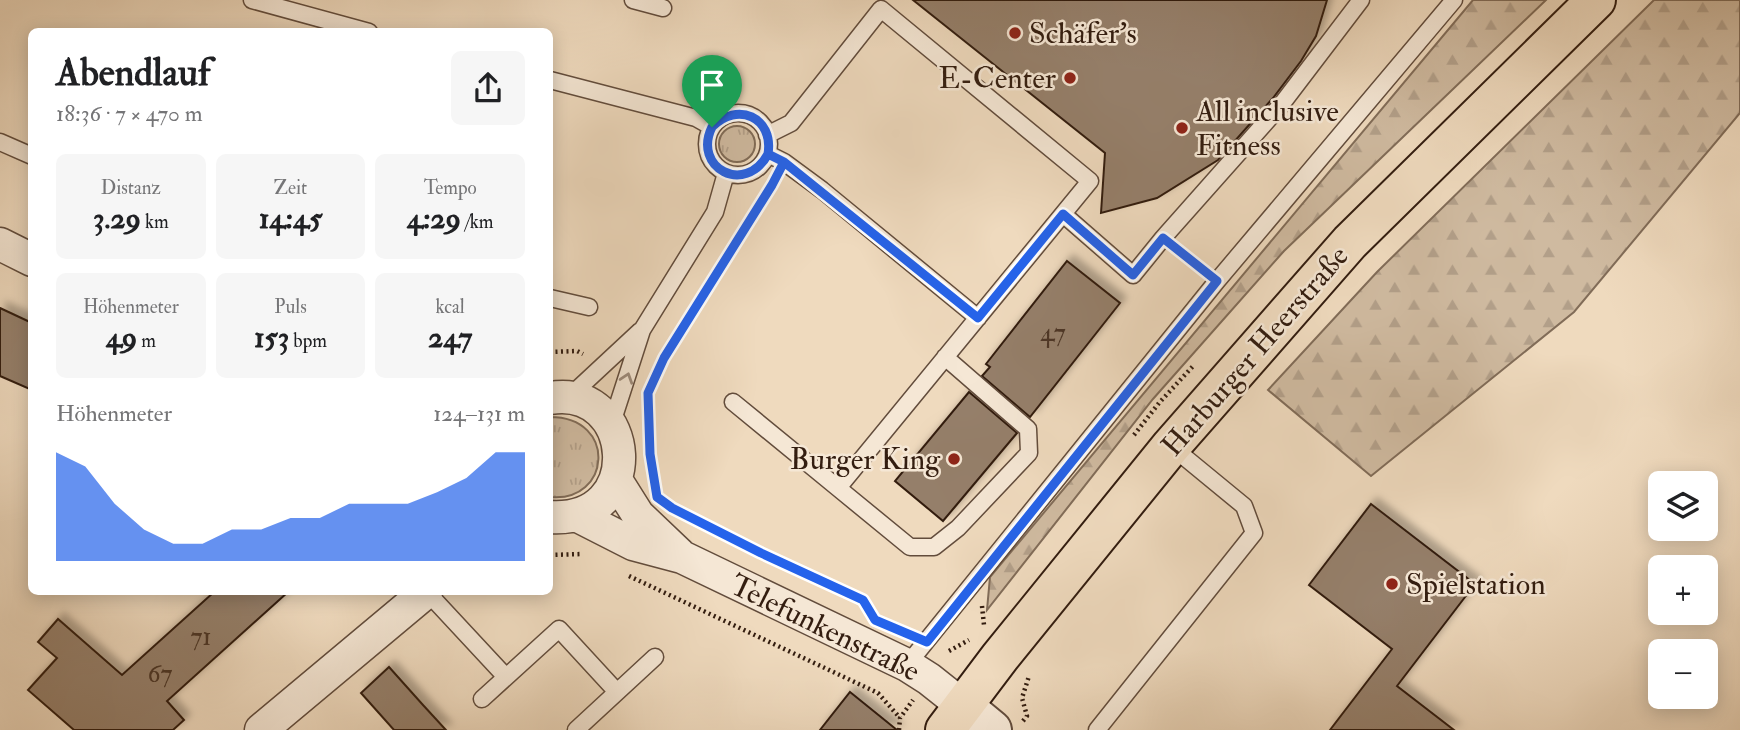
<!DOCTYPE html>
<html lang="de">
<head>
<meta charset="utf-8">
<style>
  body { margin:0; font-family:"IM FELL Double Pica",serif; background:#f6f6f6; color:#202124; height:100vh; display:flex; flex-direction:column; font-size:26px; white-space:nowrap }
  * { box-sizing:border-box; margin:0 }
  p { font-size:23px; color:#757577 }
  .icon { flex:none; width:38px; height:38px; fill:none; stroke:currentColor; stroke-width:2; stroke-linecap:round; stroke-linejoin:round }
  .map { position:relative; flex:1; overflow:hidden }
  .details { position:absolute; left:28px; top:28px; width:525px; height:567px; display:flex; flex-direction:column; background:#fff; border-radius:10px; box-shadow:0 4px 18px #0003 }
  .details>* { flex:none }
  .controls { position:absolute; left:1648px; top:471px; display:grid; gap:14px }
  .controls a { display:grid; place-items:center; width:70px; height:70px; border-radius:10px; background:#fff; box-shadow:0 4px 18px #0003; font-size:35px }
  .pin { position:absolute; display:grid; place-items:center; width:60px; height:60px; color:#fff; margin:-72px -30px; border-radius:50% 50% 50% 0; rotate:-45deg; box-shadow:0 0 7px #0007 }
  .pin .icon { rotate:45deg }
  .round { display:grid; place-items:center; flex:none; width:74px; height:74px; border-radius:10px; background:#f6f6f6 }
  .head { display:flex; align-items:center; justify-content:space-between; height:119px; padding:0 28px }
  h1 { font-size:38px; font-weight:700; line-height:52px }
  .stats { display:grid; grid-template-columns:repeat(3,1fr); gap:10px; height:119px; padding:7px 28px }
  .stats div { display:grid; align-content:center; border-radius:10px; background:#f6f6f6; text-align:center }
  .stats b { font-size:30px; font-weight:700 }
  .stats small { font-size:19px; font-weight:400 }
  .stats p { font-size:19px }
  .chart { height:196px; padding:14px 28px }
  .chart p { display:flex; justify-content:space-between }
  .chart svg { width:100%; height:126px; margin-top:7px; fill:#2563eb; opacity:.7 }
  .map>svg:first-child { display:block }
  .grass { fill:url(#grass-tufts); stroke:#816c58; stroke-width:2 }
  .forest { fill:url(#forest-firs); stroke:#816c58; stroke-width:2 }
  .building { fill:#957f6a; stroke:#331d10; stroke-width:2; filter:url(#shadow) }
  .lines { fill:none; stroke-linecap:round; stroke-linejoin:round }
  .service-casing { stroke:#624c3c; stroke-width:19 }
  .minor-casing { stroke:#624c3c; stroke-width:35 }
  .tertiary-casing { stroke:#624c3c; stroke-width:42 }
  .primary-casing { stroke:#331d10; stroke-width:42 }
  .path { stroke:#331d10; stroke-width:4.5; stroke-dasharray:2 3.5; stroke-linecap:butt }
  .service { stroke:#f5e7d5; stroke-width:16 }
  .minor { stroke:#f5e7d5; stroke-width:32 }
  .tertiary { stroke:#f5e7d5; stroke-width:38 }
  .primary { stroke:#efdabe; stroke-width:38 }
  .oneway { stroke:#9e8c7c }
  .route-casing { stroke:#fff; stroke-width:14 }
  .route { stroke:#2563eb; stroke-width:9 }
  .poi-dot { fill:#8f2418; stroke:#f5e7d5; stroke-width:2.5 }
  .labels { text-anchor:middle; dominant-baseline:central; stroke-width:5; stroke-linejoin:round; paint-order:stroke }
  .number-label { font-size:26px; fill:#4c3626 }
  .poi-label { font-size:30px; fill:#331d10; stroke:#f5e7d5; text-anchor:start }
  .street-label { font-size:30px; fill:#331d10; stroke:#f5e7d5 }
</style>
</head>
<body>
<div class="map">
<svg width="1740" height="730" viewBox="0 0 1740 730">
  <defs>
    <pattern id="grass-tufts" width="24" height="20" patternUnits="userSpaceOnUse" patternTransform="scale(1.75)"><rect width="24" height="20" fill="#cfbaa0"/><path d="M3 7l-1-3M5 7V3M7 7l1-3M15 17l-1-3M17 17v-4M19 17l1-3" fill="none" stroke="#b29f89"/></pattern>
    <pattern id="forest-firs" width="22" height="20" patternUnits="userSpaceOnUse" patternTransform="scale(1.75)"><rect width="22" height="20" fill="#cfbaa0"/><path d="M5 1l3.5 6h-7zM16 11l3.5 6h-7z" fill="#b29f89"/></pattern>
    <filter id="shadow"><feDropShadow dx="6" dy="-6" stdDeviation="3.5" flood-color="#0004"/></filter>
  </defs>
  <rect width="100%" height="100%" fill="#efdabe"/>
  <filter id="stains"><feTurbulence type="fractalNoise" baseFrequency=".00286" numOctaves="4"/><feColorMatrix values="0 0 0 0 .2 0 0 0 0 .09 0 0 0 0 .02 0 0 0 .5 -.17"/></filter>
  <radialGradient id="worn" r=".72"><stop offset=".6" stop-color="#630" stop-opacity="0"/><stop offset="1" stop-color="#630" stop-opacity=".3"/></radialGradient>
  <!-- grass -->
  <path class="grass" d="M719 144a18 18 0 1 1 36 0a18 18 0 1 1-36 0Z
    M 550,417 C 618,417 611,503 550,497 Z"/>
  <!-- forest -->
  <path class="forest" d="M 1473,0 L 1546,0 L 1284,251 L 1153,399 L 987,610 L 990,577 Z
    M 1654,0 L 1740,0 L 1740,113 L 1574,312 L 1371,476 L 1268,390 L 1377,272 Z"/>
  <!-- building -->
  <path class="building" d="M 913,0 L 1327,0 L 1316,36 L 1301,61 L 1273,98 L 1218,160 L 1157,198 L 1101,213 L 1105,153 Z
    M 1067,261 L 1120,303 L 1030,417 L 982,376 L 990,367 L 986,364 Z
    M 0,308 L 32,323 L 32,390 L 0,376 Z
    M 969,392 L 1017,433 L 943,521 L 895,481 Z
    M 1371,504 L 1475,584 L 1397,686 L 1454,730 L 1330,730 L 1392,649 L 1309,585 Z
    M 214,592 L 288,592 L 167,701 L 184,720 L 173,730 L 74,730 L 28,690 L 57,658 L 38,642 L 58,619 L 122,675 Z
    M 389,667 L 423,705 L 446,730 L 394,730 L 361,693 Z
    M 850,692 L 897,730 L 820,730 Z"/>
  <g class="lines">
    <!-- service casing -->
    <g class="service-casing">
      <path id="service" d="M 252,0 L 369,32
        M 633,0 L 663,8
        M 550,80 L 696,118 L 712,127
        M707 144a31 31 0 1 1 62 0a31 31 0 1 1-62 0Z
        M 0,142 L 32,156
        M 768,154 L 784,162 L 822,190 L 978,318
        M 1063,214 L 1133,275 L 1163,238 L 1281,105 L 1361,0
        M 550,298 L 589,307
        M 568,398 L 640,331
        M 733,402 L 838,488 L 1090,181 L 881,9 L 791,123 L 767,135
        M 611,426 L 642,330 L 715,212 L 726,173
        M 838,488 L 910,547 L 934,547 L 958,528 L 1029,453 L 1028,429 L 945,357
        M 427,592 L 506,677
        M 907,665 L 1217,281 L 1454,0
        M 482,699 L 559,629 L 617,692
        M 576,730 L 655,657
        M 1097,730 L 1254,533 L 1244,506 L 1171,446"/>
    </g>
    <!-- minor casing -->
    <g class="minor-casing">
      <path id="minor" d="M 0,244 L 32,260
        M 550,398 C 636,384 648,523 550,517
        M 616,480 L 638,515 L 679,554
        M 578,516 L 633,544 L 682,557 L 907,665 L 929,679 L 963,706
        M 261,730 L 426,592"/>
    </g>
    <!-- tertiary casing -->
    <g class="tertiary-casing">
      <path id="tertiary" d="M 963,706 L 992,730"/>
    </g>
    <!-- primary casing -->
    <g class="primary-casing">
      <path id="primary" d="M 945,730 L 1000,657 L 1171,446 L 1350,242 L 1596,0"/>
    </g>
    <!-- path -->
    <path class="path" d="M 1180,251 L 1200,267
      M 550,352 L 577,351 L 583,354
      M 645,391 L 648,393 L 650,446
      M 648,393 L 664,358 L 774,180
      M 1134,435 L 1159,403 L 1194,365
      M 650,455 L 655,484
      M 683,514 L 761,553 L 863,600 L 873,616
      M 550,555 L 583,554
      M 629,576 L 878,693 L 900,718
      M 982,606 L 984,625
      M 949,651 L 969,640
      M 1023,721 L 1027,716 L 1022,698 L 1029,676
      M 899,730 L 900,718 L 913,700"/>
    <!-- service -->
    <use href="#service" class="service"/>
    <!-- minor -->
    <use href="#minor" class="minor"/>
    <!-- tertiary -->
    <use href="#tertiary" class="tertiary"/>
    <!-- primary -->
    <use href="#primary" class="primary"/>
  </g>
  <!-- one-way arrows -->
  <defs><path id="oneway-chevron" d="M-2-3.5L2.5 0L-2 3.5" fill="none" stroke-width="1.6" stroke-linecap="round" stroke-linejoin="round" transform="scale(1.75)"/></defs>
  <use class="oneway" href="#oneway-chevron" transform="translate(627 378) rotate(-72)"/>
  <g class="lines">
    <!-- route casing -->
    <g class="route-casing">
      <path id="route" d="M 712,127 C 737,101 774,117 768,154 L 784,162 L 772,185 L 664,358 L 648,393 L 650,454 L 657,497 L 672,508 L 761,553 L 863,600 L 875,620 L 927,642 L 1217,281 L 1163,238 L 1133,275 L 1063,214 L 978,318 L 784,162 L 768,154 C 745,196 692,168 712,127"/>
    </g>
    <!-- route -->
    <use href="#route" class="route"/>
  </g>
  <!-- markers -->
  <g class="poi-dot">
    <circle cx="1015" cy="33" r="7"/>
    <circle cx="1070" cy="78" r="7"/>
    <circle cx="1182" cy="128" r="7"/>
    <circle cx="954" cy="459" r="7"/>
    <circle cx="1392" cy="584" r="7"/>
  </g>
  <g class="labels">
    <!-- number labels -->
    <g class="number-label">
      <text x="1053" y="333">47</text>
      <text x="201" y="637">71</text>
      <text x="160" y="674">67</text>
    </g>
    <!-- poi labels -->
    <g class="poi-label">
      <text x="1029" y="33">Schäfer's</text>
      <text x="1056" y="78" text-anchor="end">E-Center</text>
      <text x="1196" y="111">All inclusive<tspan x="1196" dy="34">Fitness</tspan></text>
      <text x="940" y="459" text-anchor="end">Burger King</text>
      <text x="1406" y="584">Spielstation</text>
    </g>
    <!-- street labels -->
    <g class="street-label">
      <text transform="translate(1255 351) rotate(-49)">Harburger Heerstraße</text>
      <text transform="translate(825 628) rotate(26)">Telefunkenstraße</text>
    </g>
  </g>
  <rect width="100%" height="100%" filter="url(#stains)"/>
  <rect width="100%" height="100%" fill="url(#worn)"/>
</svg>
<div class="controls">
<a><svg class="icon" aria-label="layers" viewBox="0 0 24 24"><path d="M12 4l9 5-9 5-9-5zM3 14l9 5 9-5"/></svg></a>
<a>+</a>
<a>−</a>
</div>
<div class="pin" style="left:712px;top:127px;background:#1e9e55"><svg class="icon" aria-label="arrive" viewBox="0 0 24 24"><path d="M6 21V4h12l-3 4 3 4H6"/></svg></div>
<section class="details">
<div class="head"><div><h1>Abendlauf</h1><p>18:36 · 7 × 470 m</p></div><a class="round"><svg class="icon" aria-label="share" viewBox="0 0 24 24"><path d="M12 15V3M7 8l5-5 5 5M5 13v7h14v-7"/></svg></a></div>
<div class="stats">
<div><p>Distanz</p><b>3.29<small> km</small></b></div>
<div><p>Zeit</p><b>14:45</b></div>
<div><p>Tempo</p><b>4:29<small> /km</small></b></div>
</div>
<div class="stats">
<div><p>Höhenmeter</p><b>49<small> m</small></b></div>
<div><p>Puls</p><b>153<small> bpm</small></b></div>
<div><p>kcal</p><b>247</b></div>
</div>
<div class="chart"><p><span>Höhenmeter</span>124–131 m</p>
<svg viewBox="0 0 160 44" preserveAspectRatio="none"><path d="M0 44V6L10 11L20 24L30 33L40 38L50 38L60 33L70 33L80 29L90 29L100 24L110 24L120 24L130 20L140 15L150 6L160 6V44z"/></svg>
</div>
</section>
</div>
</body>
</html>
